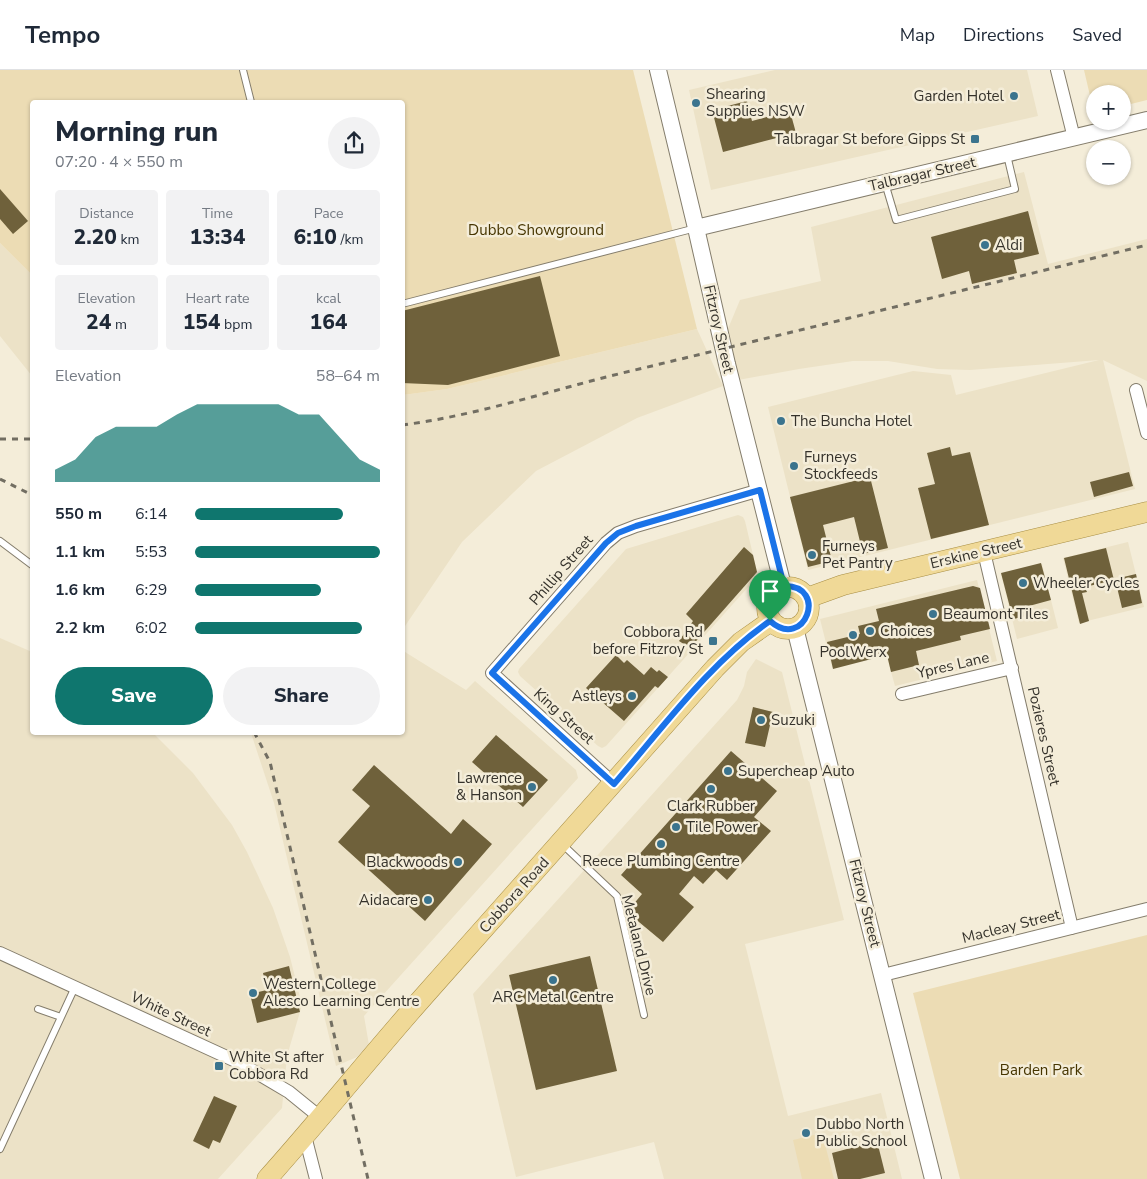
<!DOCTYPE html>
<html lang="en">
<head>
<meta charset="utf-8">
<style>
  body { margin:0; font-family:"Nunito Sans",sans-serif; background:#f2f2f3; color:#1f2937; height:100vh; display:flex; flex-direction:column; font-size:19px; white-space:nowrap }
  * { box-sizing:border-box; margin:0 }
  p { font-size:16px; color:#747a83 }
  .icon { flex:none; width:28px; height:28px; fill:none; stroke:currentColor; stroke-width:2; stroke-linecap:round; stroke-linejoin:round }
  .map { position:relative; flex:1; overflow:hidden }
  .side { position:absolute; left:30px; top:30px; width:375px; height:635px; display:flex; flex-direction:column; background:#fff; border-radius:5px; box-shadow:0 1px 4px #0004 }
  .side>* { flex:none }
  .fabs { position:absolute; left:1086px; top:15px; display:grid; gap:10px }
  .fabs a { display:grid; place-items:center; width:45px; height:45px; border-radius:50%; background:#fff; box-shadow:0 1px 4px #0004; font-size:25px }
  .pin { position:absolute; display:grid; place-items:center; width:42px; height:42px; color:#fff; margin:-51px -21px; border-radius:50% 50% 50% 0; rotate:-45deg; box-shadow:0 0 5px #0007 }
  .pin .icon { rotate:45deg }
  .round { display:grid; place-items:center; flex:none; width:52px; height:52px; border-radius:26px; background:#f2f2f3 }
  .headline { display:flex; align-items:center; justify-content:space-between; height:85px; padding:0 25px }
  h1 { font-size:28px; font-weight:800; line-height:38px }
  .metrics { display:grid; grid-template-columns:repeat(3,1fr); gap:8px; height:85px; padding:5px 25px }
  .metrics div { display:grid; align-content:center; border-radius:5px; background:#f2f2f3; text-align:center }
  .metrics b { font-size:21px; font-weight:800 }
  .metrics small { font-size:14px; font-weight:400 }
  .metrics p { font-size:14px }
  .chart { height:140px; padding:10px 25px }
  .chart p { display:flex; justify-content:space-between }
  .chart svg { width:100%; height:90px; margin-top:5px; fill:#0f766e; opacity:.7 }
  .cta { display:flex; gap:10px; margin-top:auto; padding:10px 25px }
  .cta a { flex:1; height:58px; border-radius:30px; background:#0f766e; color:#fff; font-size:20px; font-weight:800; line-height:58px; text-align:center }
  .cta a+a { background:#f2f2f3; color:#1f2937 }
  ul { padding:0 25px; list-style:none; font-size:16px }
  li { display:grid; grid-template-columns:80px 60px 1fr; align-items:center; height:38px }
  li i { height:12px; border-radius:6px; background:#0f766e }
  header { display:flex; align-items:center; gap:30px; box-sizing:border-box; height:70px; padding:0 25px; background:#fff; border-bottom:1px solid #e0e1e3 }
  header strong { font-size:24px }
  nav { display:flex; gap:28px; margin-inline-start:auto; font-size:18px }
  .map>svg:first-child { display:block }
  .built { fill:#ece2c7 }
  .green { fill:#ecdcb4 }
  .building { fill:#6f613b }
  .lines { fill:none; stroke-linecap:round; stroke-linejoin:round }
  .service-casing { stroke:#847d6c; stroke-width:8 }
  .minor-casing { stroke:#847d6c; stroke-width:14 }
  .tertiary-casing { stroke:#847d6c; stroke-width:18 }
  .primary-casing { stroke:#a88e44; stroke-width:21 }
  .service { stroke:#fff; stroke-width:6 }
  .minor { stroke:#fff; stroke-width:12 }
  .tertiary { stroke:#fff; stroke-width:16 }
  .primary { stroke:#f0d997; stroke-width:20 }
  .rail { stroke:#726e62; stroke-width:3; stroke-dasharray:6 6; stroke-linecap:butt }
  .route-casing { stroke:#fff; stroke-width:10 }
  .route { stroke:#1a73e8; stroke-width:6 }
  .poi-dot { fill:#3b748e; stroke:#f4edd9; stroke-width:2 }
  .labels { text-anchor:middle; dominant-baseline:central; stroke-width:5; stroke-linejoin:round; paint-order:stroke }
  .poi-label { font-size:15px; fill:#35322b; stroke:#f4edd9; text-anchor:start }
  .street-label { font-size:15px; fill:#35322b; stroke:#f4edd9 }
  .park-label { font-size:15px; fill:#463500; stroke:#f4edd9 }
</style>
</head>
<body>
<header>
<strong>Tempo</strong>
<nav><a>Map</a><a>Directions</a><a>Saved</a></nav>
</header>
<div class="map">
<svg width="1147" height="1109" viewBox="0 0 1147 1109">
  <rect width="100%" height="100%" fill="#f4edd9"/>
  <!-- built -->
  <path class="built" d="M 775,0 L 1027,0 L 1038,46 L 711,120 L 689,20 Z
    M 1024,102 L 1048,194 L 1147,169 L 1147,311 L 1103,290 L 1135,419 L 808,500 L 768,337 L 913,301 L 951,305 L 956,325 L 1099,290 L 970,300 L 937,299 L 888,291 L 853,291 L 799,299 L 738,310 L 727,261 L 740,230 L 821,211 L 811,157 Z
    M 0,173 L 32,205 L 32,306 L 0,266 Z
    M 697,259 L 723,316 L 637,348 L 536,401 L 462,472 L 403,559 L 403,325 L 447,319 Z
    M 738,445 L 743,447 L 745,451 L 758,506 L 606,676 L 602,678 L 598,676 L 520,606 L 518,602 L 519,599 L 626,479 Z
    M 1128,472 L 1144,537 L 1079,553 L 1063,488 Z
    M 1042,494 L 1058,558 L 1017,569 L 1001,504 Z
    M 977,510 L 997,591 L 895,616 L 886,584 L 832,597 L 820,549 Z
    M 0,568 L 32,582 L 32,662 L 153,663 L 193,703 L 232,755 L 247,782 L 273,838 L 290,887 L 302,935 L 287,986 L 282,1038 L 218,1109 L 0,1109 Z
    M 405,582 L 466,620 L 475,611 L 576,700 L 578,708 L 364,946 L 369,975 L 357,987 L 336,996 L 274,733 L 251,663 L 402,662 L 402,589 Z
    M 756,589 L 782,602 L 844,850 L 745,874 L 788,1046 L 881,1023 L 902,1109 L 664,1109 L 654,1072 L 516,1107 L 473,924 L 737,630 L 744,616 L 747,602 Z"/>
  <!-- green -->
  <path class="green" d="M 0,0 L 633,0 L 697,259 L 447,319 L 403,325 L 402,32 L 32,32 L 32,205 L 0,173 Z
    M 1084,0 L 1147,0 L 1147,30 L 1123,36 L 1122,24 L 1095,24 L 1095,34 L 1091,30 Z
    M 1147,865 L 1147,1109 L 960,1109 L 913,923 Z
    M 822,1063 L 834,1109 L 802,1109 L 793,1070 Z"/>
  <!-- building -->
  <path class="building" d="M 747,31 L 752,51 L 790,41 L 796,63 L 723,82 L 712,40 Z
    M 0,119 L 28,151 L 13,164 L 0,149 Z
    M 1028,141 L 1039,184 L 1014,190 L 1017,203 L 972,214 L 969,201 L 942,209 L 931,167 Z
    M 540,206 L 560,286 L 448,315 L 402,313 L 402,241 Z
    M 950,377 L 952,386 L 970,382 L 989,455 L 931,469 L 918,418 L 935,414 L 927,383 Z
    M 1129,402 L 1133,416 L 1094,427 L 1090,412 Z
    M 870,407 L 888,478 L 863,484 L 854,447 L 823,455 L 832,491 L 808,497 L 790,427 Z
    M 744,477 L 753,485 L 757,502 L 690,578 L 679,571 L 693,551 L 686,544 Z
    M 1106,478 L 1114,510 L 1085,517 L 1087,522 L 1082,523 L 1089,551 L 1080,554 L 1064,488 Z
    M 1041,493 L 1051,530 L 1029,536 L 1031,545 L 1013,549 L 1001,503 Z
    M 1136,504 L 1142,533 L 1122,538 L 1115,509 Z
    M 973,516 L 980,518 L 990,559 L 960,566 L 961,570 L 916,581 L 919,595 L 891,602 L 887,585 L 833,599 L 827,572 L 860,564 L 858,556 L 879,551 L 876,539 Z
    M 616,585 L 624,593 L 627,590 L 644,605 L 651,597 L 657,602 L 659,600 L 668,607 L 658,618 L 655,616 L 624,651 L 586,618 Z
    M 753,637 L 773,642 L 765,677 L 745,673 Z
    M 496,665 L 548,710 L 523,737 L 472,692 Z
    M 731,681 L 777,721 L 754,747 L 771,761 L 727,810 L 716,800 L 703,814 L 694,806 L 679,824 L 694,837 L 663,872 L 627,842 L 642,824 L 621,805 Z
    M 374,695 L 451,764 L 463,749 L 492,774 L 425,851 L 338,772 L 370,736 L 352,720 Z
    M 590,886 L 617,1001 L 536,1020 L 509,905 Z
    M 289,896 L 300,942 L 257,953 L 250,924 L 267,920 L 263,903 Z
    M 214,1026 L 237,1036 L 220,1073 L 213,1070 L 209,1079 L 193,1071 Z
    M 877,1071 L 885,1103 L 860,1109 L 838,1109 L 832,1083 Z"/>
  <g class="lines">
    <!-- service casing -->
    <g class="service-casing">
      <path id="service" d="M 243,0 L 251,32
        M 885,113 L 896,150 L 1015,119 L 1007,85
        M 402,234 L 696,158
        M 0,471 L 32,495
        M 562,774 L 617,826 L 644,945
        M 38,939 L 61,947
        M 0,1079 L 75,917"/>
    </g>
    <!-- minor casing -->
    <g class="minor-casing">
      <path id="minor" d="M 1057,0 L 1074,68
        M 1136,320 L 1147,363
        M 984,482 L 1072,858
        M 902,624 L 1012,598
        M 614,714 L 492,603 L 606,473 L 618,463 L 636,456 L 760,420
        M 0,883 L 240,993 L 289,1022 L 321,1048
        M 883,905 L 1147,839
        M 305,1066 L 316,1109"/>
    </g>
    <!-- tertiary casing -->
    <g class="tertiary-casing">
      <path id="tertiary" d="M 658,0 L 696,158 L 727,294 L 783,516
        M 696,158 L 1147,50
        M 795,558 L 933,1109"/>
    </g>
    <!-- primary casing -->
    <g class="primary-casing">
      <path id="primary" d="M767 538a21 21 0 1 1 42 0a21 21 0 1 1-42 0Z
        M 807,528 L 843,515 L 1147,442
        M 267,1109 C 318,1052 366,992 417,934 C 516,822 616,711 715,598 L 741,572 L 771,551"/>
    </g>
    <!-- service -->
    <use href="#service" class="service"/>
    <!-- minor -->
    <use href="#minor" class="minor"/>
    <!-- tertiary -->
    <use href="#tertiary" class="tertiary"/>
    <!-- primary -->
    <use href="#primary" class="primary"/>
    <!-- rail -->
    <path class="rail" d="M 402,355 C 481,345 557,318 635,300 C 806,259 976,217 1147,175
      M 0,369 L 32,369
      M 0,409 L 32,425
      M 254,662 L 270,692 L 368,1109"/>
  </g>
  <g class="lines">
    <!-- route casing -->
    <g class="route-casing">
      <path id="route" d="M 760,420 L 784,516 C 829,515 805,582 770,551 C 710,592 662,659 614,714 L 492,603 L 606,473 L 618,463 L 636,456 Z"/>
    </g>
    <!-- route -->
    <use href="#route" class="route"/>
  </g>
  <!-- markers -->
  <g class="poi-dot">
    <circle cx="1014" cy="26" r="5"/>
    <circle cx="696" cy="33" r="5"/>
    <rect x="970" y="64" width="10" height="10" rx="2.5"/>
    <circle cx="985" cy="175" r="5"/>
    <circle cx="781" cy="351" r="5"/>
    <circle cx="794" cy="396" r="5"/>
    <circle cx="812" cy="485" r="5"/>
    <circle cx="1023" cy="513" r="5"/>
    <circle cx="933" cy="544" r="5"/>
    <circle cx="870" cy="561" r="5"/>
    <circle cx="853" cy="565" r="5"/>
    <rect x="708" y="566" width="10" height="10" rx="2.5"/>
    <circle cx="632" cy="626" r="5"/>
    <circle cx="761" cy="650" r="5"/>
    <circle cx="728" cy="701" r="5"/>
    <circle cx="532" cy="717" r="5"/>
    <circle cx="711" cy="719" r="5"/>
    <circle cx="676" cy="757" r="5"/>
    <circle cx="661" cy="774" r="5"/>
    <circle cx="458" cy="792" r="5"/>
    <circle cx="428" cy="830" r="5"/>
    <circle cx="553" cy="910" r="5"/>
    <circle cx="253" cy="923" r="5"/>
    <rect x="214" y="991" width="10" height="10" rx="2.5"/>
    <circle cx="806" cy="1063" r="5"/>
  </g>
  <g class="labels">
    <!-- poi labels -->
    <g class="poi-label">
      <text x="706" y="24">Shearing<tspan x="706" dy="17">Supplies NSW</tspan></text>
      <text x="1004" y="26" text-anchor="end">Garden Hotel</text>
      <text x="965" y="69" text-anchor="end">Talbragar St before Gipps St</text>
      <text x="995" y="175">Aldi</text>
      <text x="791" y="351">The Buncha Hotel</text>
      <text x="804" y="387">Furneys<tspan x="804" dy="17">Stockfeeds</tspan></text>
      <text x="822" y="476">Furneys<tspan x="822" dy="17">Pet Pantry</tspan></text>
      <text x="1033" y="513">Wheeler Cycles</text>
      <text x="943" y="544">Beaumont Tiles</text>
      <text x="880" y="561">Choices</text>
      <text x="703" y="562" text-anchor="end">Cobbora Rd<tspan x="703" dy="17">before Fitzroy St</tspan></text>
      <text x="853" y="582" text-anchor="middle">PoolWerx</text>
      <text x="622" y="626" text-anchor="end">Astleys</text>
      <text x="771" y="650">Suzuki</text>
      <text x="738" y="701">Supercheap Auto</text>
      <text x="522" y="708" text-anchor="end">Lawrence<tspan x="522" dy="17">&amp; Hanson</tspan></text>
      <text x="711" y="736" text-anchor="middle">Clark Rubber</text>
      <text x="686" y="757">Tile Power</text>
      <text x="661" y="791" text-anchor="middle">Reece Plumbing Centre</text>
      <text x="448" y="792" text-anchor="end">Blackwoods</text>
      <text x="418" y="830" text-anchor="end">Aidacare</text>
      <text x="263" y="914">Western College<tspan x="263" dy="17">Alesco Learning Centre</tspan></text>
      <text x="553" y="927" text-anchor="middle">ARC Metal Centre</text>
      <text x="229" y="987">White St after<tspan x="229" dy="17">Cobbora Rd</tspan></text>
      <text x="816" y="1054">Dubbo North<tspan x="816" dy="17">Public School</tspan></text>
    </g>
    <!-- street labels -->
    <g class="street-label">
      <text transform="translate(922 104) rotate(-13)">Talbragar Street</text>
      <text transform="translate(719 259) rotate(77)">Fitzroy Street</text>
      <text transform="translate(976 483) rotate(-13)">Erskine Street</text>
      <text transform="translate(561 500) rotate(-49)">Phillip Street</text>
      <text transform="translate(953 595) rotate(-13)">Ypres Lane</text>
      <text transform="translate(564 646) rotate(42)">King Street</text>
      <text transform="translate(1044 666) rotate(77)">Pozieres Street</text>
      <text transform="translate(514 825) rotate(-48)">Cobbora Road</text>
      <text transform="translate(865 833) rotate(76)">Fitzroy Street</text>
      <text transform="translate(1011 856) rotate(-14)">Macleay Street</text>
      <text transform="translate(639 875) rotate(76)">Metaland Drive</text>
      <text transform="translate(171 944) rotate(25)">White Street</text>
    </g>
    <!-- park labels -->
    <g class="park-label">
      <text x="536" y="160">Dubbo Showground</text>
      <text x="1041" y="1000">Barden Park</text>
    </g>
  </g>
</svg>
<div class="fabs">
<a>+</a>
<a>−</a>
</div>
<div class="pin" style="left:770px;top:551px;background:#1e9e55"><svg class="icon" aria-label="arrive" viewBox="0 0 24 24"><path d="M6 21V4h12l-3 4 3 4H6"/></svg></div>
<section class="side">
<div class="headline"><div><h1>Morning run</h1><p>07:20 · 4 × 550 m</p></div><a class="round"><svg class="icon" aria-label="share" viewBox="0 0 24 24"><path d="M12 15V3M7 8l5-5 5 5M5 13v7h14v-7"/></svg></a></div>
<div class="metrics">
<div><p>Distance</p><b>2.20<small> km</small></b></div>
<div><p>Time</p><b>13:34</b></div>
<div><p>Pace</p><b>6:10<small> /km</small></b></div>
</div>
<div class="metrics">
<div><p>Elevation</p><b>24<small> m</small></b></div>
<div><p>Heart rate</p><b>154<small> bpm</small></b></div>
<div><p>kcal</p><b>164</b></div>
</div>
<div class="chart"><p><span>Elevation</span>58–64 m</p>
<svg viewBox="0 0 160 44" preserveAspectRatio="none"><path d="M0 44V38L10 33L20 22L30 17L40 17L50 17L60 11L70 6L80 6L90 6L100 6L110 6L120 11L130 11L140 22L150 33L160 38V44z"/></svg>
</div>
<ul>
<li><b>550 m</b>6:14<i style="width:80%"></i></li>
<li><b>1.1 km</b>5:53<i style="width:100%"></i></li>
<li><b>1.6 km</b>6:29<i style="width:68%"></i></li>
<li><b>2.2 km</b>6:02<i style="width:90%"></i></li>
</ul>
<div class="cta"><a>Save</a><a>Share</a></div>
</section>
</div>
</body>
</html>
